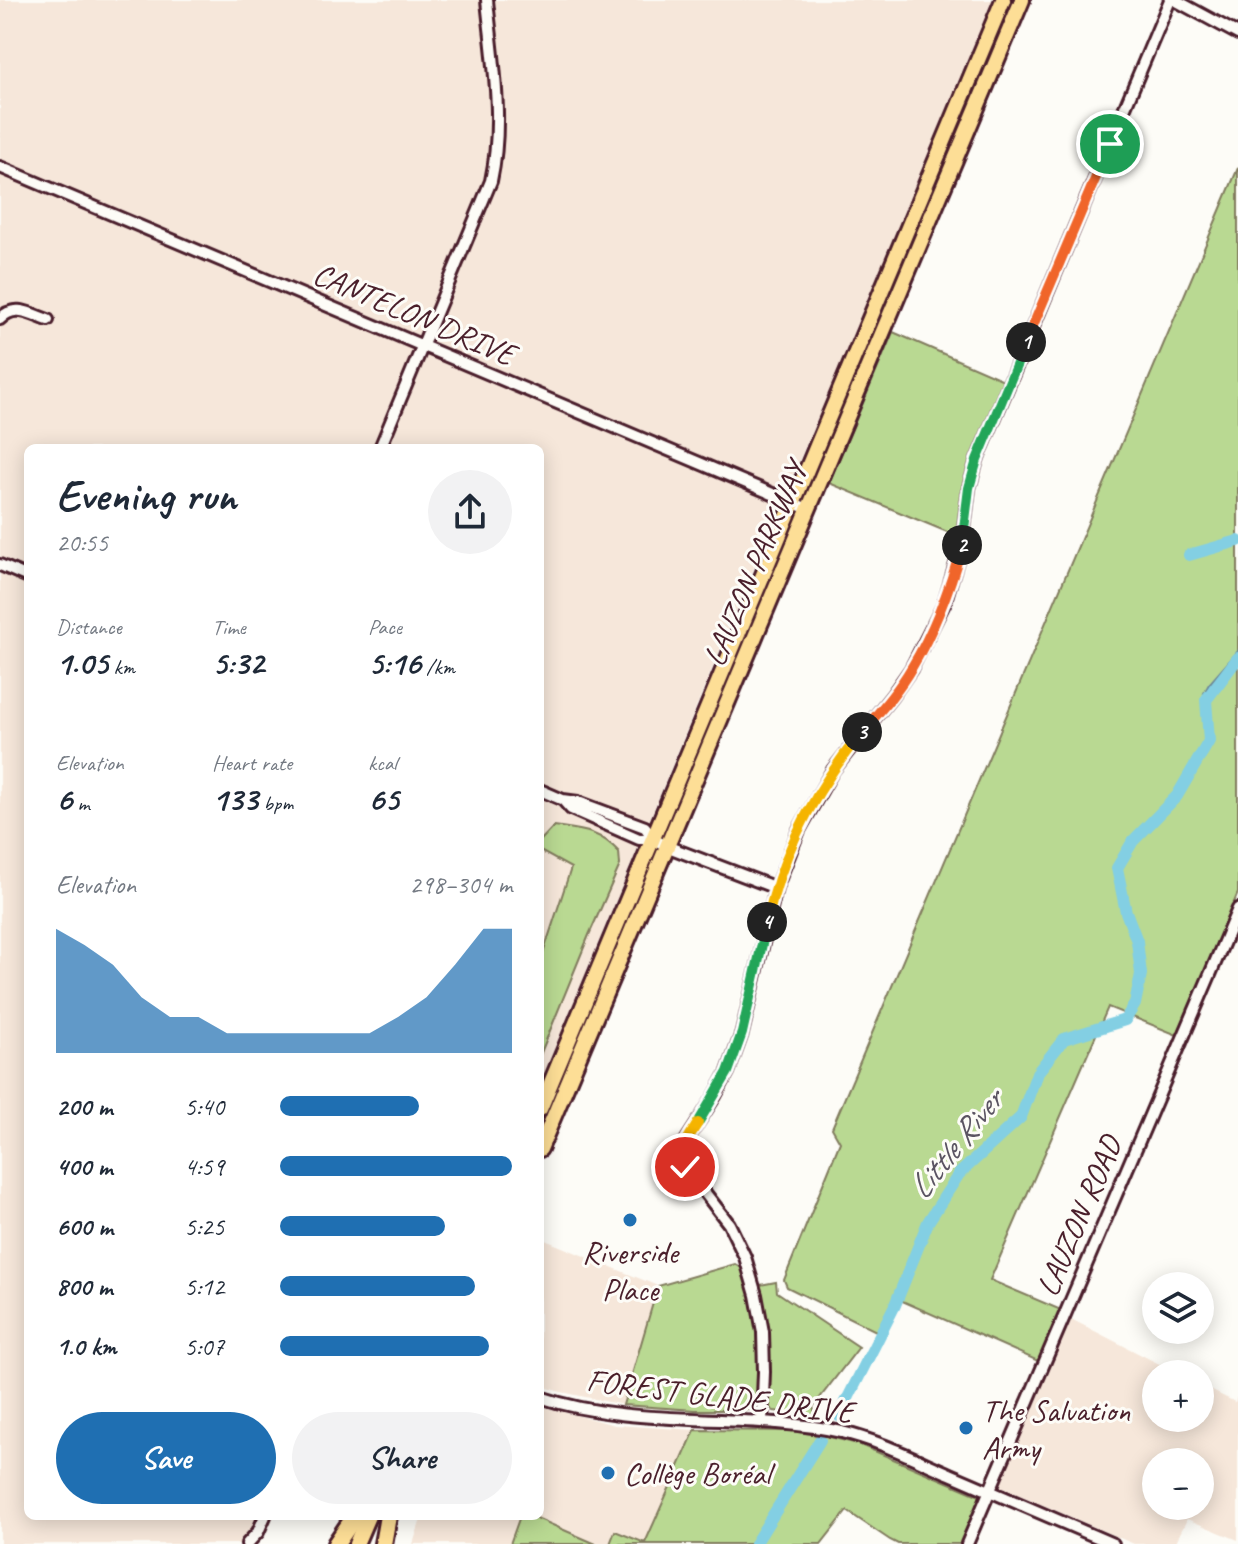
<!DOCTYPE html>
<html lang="en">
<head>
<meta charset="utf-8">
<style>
  body { margin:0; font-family:Caveat,sans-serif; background:#f2f2f3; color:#1f2937; height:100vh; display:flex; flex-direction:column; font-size:30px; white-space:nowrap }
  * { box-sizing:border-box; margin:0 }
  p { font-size:26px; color:#747a83 }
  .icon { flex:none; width:44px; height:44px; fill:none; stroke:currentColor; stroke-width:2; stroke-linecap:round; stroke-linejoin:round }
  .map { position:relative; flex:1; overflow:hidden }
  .details { position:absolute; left:24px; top:444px; width:520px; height:1076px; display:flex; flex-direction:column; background:#fff; border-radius:12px; box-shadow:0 4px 20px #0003 }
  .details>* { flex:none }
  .controls { position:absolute; left:1142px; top:1272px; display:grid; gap:16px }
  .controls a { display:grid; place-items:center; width:72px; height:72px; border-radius:50%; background:#fff; box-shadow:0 4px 20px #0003; font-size:40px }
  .pin { position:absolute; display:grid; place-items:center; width:68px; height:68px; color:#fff; margin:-34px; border:4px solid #fff; border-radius:50%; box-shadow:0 2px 8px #0007 }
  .km { position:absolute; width:40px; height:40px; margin:-20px; border-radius:50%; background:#222; color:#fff; font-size:22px; line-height:40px; text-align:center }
  .round { display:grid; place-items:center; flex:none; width:84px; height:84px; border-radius:42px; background:#f2f2f3 }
  .head { display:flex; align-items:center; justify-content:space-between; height:136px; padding:0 32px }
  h1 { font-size:44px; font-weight:800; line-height:60px }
  .metrics { display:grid; grid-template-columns:repeat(3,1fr); gap:12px; height:136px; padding:8px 32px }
  .metrics div { display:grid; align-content:center }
  .metrics b { font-size:34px; font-weight:800 }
  .metrics small { font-size:22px; font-weight:400 }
  .metrics p { font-size:22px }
  .chart { height:224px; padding:16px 32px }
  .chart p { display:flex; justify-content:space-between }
  .chart svg { width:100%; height:144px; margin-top:8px; fill:#1f6fb2; opacity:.7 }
  .action { display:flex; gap:16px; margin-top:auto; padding:16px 32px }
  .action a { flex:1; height:92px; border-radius:48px; background:#1f6fb2; color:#fff; font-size:32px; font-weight:800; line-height:92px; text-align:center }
  .action a+a { background:#f2f2f3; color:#1f2937 }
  ul { padding:0 32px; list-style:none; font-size:26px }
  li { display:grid; grid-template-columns:128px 96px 1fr; align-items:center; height:60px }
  li i { height:20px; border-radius:10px; background:#1f6fb2 }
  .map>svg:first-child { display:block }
  .built { fill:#f6e7da; fill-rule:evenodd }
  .green { fill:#b9d992; stroke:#827c5e; stroke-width:2 }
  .water { fill:#83cfe3; stroke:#6c8999; stroke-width:2 }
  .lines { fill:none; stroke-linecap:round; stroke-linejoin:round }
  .river { stroke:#83cfe3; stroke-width:12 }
  .minor-casing { stroke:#4a1f2b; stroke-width:16 }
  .major-casing { stroke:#4a1f2b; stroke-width:20 }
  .highway-casing { stroke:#4a1f2b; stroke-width:22 }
  .minor { stroke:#fdfcf7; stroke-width:10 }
  .major { stroke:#fdde96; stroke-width:14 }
  .highway { stroke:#fdde96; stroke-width:16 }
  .split-1-casing { stroke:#fff; stroke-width:16 }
  .split-2-casing { stroke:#fff; stroke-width:16 }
  .split-3-casing { stroke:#fff; stroke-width:16 }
  .split-4-casing { stroke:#fff; stroke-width:16 }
  .split-5-casing { stroke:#fff; stroke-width:16 }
  .split-6-casing { stroke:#fff; stroke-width:16 }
  .split-1 { stroke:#f0652b; stroke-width:10 }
  .split-2 { stroke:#22a559; stroke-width:10 }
  .split-3 { stroke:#f0652b; stroke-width:10 }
  .split-4 { stroke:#f5b400; stroke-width:10 }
  .split-5 { stroke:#22a559; stroke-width:10 }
  .split-6 { stroke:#f5b400; stroke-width:10 }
  .poi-dot { fill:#1f6fb2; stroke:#fdfcf7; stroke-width:3 }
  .labels { text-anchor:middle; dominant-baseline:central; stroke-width:6; stroke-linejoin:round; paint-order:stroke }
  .street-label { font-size:32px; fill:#4a1f2b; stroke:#fdfcf7 }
  .poi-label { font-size:32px; fill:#4a1f2b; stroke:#fdfcf7; text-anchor:start }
  .water-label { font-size:34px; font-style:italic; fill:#5b5462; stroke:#fdfcf7 }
</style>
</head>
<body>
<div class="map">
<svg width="1238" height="1544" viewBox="0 0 1238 1544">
  <rect width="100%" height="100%" fill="#fdfcf7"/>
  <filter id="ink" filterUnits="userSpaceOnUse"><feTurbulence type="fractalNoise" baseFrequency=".0125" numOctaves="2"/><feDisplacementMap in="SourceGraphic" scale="16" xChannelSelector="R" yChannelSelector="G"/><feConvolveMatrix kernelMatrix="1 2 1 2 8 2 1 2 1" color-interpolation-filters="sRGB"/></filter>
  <g filter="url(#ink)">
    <!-- built -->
    <path class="built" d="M 0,0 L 995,0 L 919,187 L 787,488 L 540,1084 L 540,448 L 28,448 L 28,1516 L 265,1516 L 247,1544 L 0,1544 Z
      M 540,1238 L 658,1286 L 623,1405 L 557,1391 L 540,1385 Z
      M 1069,1318 L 1179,1374 L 1156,1374 L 1156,1418 L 1200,1418 L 1200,1385 L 1235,1402 L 1238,1395 L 1238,1540 L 1187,1519 L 1175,1544 L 1134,1544 L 998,1486 ZM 1156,1462 L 1200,1462 L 1200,1506 L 1156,1506 Z
      M 540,1406 L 615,1425 L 695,1430 L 645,1544 L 596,1544 L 532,1516 L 540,1516 Z
      M 422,1516 L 520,1516 L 510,1544 L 413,1544 Z"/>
    <!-- green -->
    <path class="green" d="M 1238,168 L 1238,893 L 1177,1035 L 1108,1007 L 990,1280 L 1061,1310 L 1038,1361 L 898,1299 L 880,1333 L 787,1287 L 784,1280 L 840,1142 L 832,1128 Z
      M 893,332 L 1006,381 L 966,484 L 957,536 L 829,483 Z
      M 554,826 C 581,830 599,830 619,852 L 620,865 L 589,935 L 540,1055 L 540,963 L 571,868 L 540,851 L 540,841 Z
      M 735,1264 L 745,1270 C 759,1318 760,1356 758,1405 L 754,1410 L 695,1410 L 623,1405 L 658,1286 Z
      M 776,1282 L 777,1292 L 859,1347 L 813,1407 L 816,1416 L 774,1411 L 768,1407 L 769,1360 L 760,1285 Z
      M 695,1430 L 791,1431 L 826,1436 L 858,1444 L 980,1496 L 961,1544 L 898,1544 L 890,1540 L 847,1511 L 821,1544 L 610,1544 L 615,1531 L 645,1543 Z
      M 520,1516 L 532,1516 L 596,1544 L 510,1544 Z"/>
    <!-- water -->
    <path class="water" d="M 1238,651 L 1238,665 L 1213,697 L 1204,693 L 1209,684 Z"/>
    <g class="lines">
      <!-- river -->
      <path class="river" d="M 1189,555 L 1238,541
        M 839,1416 L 895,1305 L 928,1222 L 959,1174 L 1021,1117 L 1037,1073 L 1064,1039 L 1125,1020 L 1135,1004 L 1141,974 L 1137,941 L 1126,912 L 1117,868 L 1133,841 L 1177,796 L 1209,741 L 1206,700 L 1238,658
        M 755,1544 L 820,1440"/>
      <!-- minor casing -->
      <g class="minor-casing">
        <path id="minor" d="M 1175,0 L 1238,34
          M 0,167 L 808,509
          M 0,319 C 14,303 31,314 48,320
          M 380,448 L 491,181 C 504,121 493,61 487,0
          M 0,565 L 28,577
          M 540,790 L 563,800 L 578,802 L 645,827 L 654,839 L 666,846 L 776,888
          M 563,800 L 571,809 L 639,839 L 654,839
          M 540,1397 C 637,1430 743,1411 842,1432 C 880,1441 915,1459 950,1474 C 1005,1498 1059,1521 1113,1544
          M 762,1422 L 764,1372 L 763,1332 L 756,1295 L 745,1257 L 729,1224 L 685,1167 L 682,1154 L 686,1141 L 715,1096 L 728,1072 L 742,1033 L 776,888 L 799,830 L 833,770 L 892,696 L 911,669 L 944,604 L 962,544 L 969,488 L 977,460 L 1170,0
          M 247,1544 L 258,1532 L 265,1516
          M 967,1544 L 1238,909"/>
      </g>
      <!-- major casing -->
      <g class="major-casing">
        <path id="major" d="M 540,1109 L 1003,0
          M 540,1149 L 1022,0
          M 356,1544 L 368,1516"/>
      </g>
      <!-- highway casing -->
      <g class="highway-casing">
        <path id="highway" d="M 336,1544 L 355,1516
          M 383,1544 L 388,1516"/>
      </g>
      <!-- minor -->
      <use href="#minor" class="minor"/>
      <!-- major -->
      <use href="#major" class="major"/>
      <!-- highway -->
      <use href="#highway" class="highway"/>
    </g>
  </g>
  <g class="lines" filter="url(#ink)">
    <!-- split-1 casing -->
    <g class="split-1-casing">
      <path id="split-1" d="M 1026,342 L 1110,144"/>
    </g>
    <!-- split-2 casing -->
    <g class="split-2-casing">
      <path id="split-2" d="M 962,545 L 969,488 L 977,460 L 1026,342"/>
    </g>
    <!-- split-3 casing -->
    <g class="split-3-casing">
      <path id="split-3" d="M 862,732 C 880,711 898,691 912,667 C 935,629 950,588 962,545"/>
    </g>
    <!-- split-4 casing -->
    <g class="split-4-casing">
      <path id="split-4" d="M 767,922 C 782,852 817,787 862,732"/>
    </g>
    <!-- split-5 casing -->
    <g class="split-5-casing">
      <path id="split-5" d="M 698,1123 L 728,1072 L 742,1033 L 767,922"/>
    </g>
    <!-- split-6 casing -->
    <g class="split-6-casing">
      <path id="split-6" d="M 685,1167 C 680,1147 687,1140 698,1123"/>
    </g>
    <!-- split-1 -->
    <use href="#split-1" class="split-1"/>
    <!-- split-2 -->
    <use href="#split-2" class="split-2"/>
    <!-- split-3 -->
    <use href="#split-3" class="split-3"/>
    <!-- split-4 -->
    <use href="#split-4" class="split-4"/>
    <!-- split-5 -->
    <use href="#split-5" class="split-5"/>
    <!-- split-6 -->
    <use href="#split-6" class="split-6"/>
  </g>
  <!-- markers -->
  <g class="poi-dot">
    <circle cx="630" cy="1220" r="8"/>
    <circle cx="966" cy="1428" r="8"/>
    <circle cx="608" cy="1473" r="8"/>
  </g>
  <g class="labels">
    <!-- street labels -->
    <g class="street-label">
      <text transform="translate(414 314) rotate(23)">CANTELON DRIVE</text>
      <text transform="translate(755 564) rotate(-67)">LAUZON PARKWAY</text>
      <text transform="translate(1079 1216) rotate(-67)">LAUZON ROAD</text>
      <text transform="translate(720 1396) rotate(7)">FOREST GLADE DRIVE</text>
    </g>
    <!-- poi labels -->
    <g class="poi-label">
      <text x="630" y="1252" text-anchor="middle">Riverside<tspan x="630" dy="37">Place</tspan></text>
      <text x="982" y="1410">The Salvation<tspan x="982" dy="37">Army</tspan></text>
      <text x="624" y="1473">Collège Boréal</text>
    </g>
    <!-- water labels -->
    <g class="water-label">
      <text transform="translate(955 1144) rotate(-51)">Little River</text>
    </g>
  </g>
</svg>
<div class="controls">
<a><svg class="icon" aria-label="layers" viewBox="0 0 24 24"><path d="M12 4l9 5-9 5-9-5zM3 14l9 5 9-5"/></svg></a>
<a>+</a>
<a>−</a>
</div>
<div class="pin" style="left:1110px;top:144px;background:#1e9e55"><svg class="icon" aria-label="arrive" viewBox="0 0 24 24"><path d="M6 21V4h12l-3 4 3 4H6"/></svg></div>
<div class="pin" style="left:685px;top:1167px;background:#d93025"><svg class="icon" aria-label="check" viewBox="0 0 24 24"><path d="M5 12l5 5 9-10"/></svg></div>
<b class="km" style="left:1026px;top:342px">1</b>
<b class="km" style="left:962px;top:545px">2</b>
<b class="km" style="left:862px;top:732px">3</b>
<b class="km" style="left:767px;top:922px">4</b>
<section class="details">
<div class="head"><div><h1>Evening run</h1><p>20:55</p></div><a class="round"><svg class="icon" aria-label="share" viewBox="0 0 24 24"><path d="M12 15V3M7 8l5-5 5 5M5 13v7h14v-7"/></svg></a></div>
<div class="metrics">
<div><p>Distance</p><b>1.05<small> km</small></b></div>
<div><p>Time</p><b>5:32</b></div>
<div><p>Pace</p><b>5:16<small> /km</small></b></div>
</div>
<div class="metrics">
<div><p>Elevation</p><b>6<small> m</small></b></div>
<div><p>Heart rate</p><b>133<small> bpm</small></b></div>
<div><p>kcal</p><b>65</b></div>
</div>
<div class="chart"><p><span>Elevation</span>298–304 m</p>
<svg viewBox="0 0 160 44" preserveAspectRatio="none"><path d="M0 44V6L10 11L20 17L30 27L40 33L50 33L60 38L70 38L80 38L90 38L100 38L110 38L120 33L130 27L140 17L150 6L160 6V44z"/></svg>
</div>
<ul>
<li><b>200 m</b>5:40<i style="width:60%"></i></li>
<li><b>400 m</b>4:59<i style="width:100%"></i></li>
<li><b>600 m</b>5:25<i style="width:71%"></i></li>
<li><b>800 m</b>5:12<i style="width:84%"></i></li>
<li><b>1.0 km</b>5:07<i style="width:90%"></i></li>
</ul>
<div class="action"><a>Save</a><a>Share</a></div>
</section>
</div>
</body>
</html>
